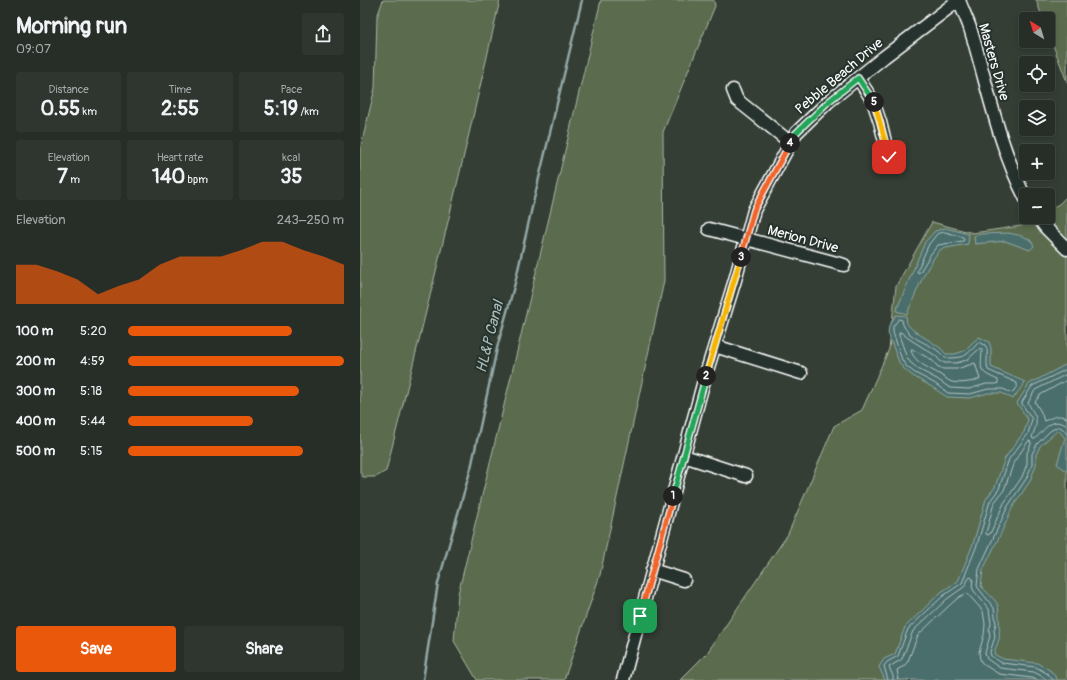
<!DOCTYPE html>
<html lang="en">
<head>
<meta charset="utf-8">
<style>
  body { margin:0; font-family:Pangolin,sans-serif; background:#2f3630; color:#f1f3f6; height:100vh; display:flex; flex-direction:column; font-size:15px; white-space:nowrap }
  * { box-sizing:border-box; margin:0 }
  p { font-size:13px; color:#a4a8a8 }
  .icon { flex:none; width:22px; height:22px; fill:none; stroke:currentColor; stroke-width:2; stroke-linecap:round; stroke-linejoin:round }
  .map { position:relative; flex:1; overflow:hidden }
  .panel { display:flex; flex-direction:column; background:#272e28; width:360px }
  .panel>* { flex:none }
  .needle { width:26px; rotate:322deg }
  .fabs { position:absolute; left:659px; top:12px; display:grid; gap:8px }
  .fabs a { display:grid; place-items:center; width:36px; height:36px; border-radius:4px; background:#272e28; box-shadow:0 2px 6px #0003,0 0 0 1px #434a45; font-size:20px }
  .pin { position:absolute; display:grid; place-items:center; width:34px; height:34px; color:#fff; margin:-17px; border-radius:8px; box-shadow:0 2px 6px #0006 }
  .km { position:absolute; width:20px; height:20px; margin:-10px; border-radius:50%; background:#222; color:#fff; font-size:11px; line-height:20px; text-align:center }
  .round { display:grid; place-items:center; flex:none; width:42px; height:42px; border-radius:4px; background:#2f3630 }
  .headline { display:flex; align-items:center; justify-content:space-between; height:68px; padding:0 16px }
  h1 { font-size:22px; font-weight:700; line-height:30px }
  .figures { display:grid; grid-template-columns:repeat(3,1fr); gap:6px; height:68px; padding:4px 16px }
  .figures div { display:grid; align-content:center; border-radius:4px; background:#2f3630; text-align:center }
  .figures b { font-size:20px; font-weight:700 }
  .figures small { font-size:11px; font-weight:400 }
  .figures p { font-size:11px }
  .chart { height:112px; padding:8px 16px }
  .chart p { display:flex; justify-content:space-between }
  .chart svg { width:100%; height:72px; margin-top:4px; fill:#ea580c; opacity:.7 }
  .primary-button { display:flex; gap:8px; margin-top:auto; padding:8px 16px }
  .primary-button a { flex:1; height:46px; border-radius:4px; background:#ea580c; color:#fff; font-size:16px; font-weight:700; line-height:46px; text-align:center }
  .primary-button a+a { background:#2f3630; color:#f1f3f6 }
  ul { padding:0 16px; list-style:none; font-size:13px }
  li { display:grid; grid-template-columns:64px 48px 1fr; align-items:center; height:30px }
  li i { height:10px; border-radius:5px; background:#ea580c }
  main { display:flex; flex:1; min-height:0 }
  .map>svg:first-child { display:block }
  .green { fill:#5a6c4e; stroke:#acb6a6 }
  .water { fill:#496e6c; stroke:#92a8a7 }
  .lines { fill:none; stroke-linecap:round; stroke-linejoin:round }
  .shore { stroke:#b6c5c4; stroke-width:1 }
  .stream { stroke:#92a8a7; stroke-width:2.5 }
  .minor-casing { stroke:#fff; stroke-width:15 }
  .minor { stroke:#26332d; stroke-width:12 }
  .split-1-casing { stroke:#fff; stroke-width:8 }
  .split-2-casing { stroke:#fff; stroke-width:8 }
  .split-3-casing { stroke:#fff; stroke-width:8 }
  .split-4-casing { stroke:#fff; stroke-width:8 }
  .split-5-casing { stroke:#fff; stroke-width:8 }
  .split-6-casing { stroke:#fff; stroke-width:8 }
  .split-1 { stroke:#f0652b; stroke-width:5 }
  .split-2 { stroke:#22a559; stroke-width:5 }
  .split-3 { stroke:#f5b400; stroke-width:5 }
  .split-4 { stroke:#f0652b; stroke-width:5 }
  .split-5 { stroke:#22a559; stroke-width:5 }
  .split-6 { stroke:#f5b400; stroke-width:5 }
  .labels { text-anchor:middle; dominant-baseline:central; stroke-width:4; stroke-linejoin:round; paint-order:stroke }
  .street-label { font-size:14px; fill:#fff; stroke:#26332d }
  .water-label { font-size:15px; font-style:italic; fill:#adbebd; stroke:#26332d }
</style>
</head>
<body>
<main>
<section class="panel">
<div class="headline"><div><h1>Morning run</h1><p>09:07</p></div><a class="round"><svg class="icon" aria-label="share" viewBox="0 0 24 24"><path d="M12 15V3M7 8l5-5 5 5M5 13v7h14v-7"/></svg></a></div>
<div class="figures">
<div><p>Distance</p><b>0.55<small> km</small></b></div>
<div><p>Time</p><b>2:55</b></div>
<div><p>Pace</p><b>5:19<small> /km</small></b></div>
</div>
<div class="figures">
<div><p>Elevation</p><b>7<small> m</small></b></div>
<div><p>Heart rate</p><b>140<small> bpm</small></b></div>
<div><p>kcal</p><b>35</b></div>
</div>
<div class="chart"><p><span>Elevation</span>243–250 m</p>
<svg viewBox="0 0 160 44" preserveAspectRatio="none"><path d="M0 44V20L10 20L20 24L30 29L40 38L50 33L60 29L70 20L80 15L90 15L100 15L110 11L120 6L130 6L140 11L150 15L160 20V44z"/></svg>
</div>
<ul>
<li><b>100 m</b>5:20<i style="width:76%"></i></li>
<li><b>200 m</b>4:59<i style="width:100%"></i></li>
<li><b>300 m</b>5:18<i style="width:79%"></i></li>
<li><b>400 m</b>5:44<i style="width:58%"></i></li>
<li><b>500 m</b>5:15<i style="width:81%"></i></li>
</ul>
<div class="primary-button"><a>Save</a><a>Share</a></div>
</section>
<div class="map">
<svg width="707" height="680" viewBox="0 0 707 680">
  <rect width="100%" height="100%" fill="#343e35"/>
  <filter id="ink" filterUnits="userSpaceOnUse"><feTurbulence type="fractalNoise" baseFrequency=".025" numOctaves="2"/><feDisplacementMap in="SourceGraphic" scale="8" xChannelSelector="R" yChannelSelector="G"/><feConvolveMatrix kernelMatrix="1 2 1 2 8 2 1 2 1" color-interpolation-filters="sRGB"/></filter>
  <g filter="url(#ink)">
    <!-- green -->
    <path class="green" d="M 23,0 L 140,0 C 104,158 66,315 26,471 L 16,477 L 3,477 L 0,472 L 0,150 L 15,88 L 17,17 Z
      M 241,0 L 354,0 L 355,6 L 303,132 L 304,281 L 240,575 L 204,680 L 117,680 L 94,641 L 98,594 L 155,360 Z
      M 676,0 L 707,0 L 707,82 L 688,32 L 688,19 L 683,19 Z
      M 707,196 L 707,680 L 320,680 L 347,653 L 428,534 L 474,426 L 502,410 L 529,349 L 536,286 L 572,222 L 613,233 L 661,226 L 677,217 L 688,217 L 688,210 L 699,204 Z"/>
    <!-- water -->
    <path class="water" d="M 585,228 L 609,234 L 608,244 L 581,249 C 565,267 557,291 547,314 L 536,311 L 565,242 L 575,231 Z
      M 648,233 C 657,235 671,236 674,246 L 670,250 L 645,241 L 615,244 L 614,236 L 621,234 Z
      M 536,315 L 546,316 L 547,324 C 558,337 576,341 586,354 L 595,354 L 604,351 L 612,343 L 619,337 L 629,342 L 631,348 L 631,367 L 665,382 L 653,399 L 642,393 L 628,393 L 610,398 L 587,397 L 572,387 L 553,376 L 543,368 L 539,362 L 528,333 L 529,326 Z
      M 705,365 L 707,365 L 707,471 L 697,464 L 705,438 L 700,432 L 698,430 L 680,446 L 676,455 L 676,465 L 670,481 L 652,508 L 644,527 L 623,570 L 621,586 C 626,592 634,598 638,605 C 639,608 640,636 639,639 C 638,644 635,648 634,654 L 643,659 L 677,663 L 691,671 L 698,680 L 525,680 L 519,667 L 524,659 L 535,654 L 545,627 L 581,592 L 598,581 L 613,544 L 626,499 L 635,487 L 645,458 L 664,432 L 668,420 L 657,403 L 669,384 Z"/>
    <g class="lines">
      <!-- shore -->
      <path class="shore" d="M 585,232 L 603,237 L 604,240 L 603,241 L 578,245 L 570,255 L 560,272 L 558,273 L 557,271 L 569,244 L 577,234 Z
        M 539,319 L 542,320 C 544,337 566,342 578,351 C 581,353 583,356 585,358 C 592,358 602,358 607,354 C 612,350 615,346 619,342 L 625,345 C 630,352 625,361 628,370 L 657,383 L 657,386 L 652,393 L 643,389 L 628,389 L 610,394 L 588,393 L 574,383 L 555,373 L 546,366 L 542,360 L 533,332 L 533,327 Z
        M 540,332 L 542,333 L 548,338 L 576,356 L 580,361 L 585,363 L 596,363 L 607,360 L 618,350 L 621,348 L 622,350 C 621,371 618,371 638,380 L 638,383 L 637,384 L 626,384 L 609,389 L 590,388 L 577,379 L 558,369 L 550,362 L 547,358 L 539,335 Z
        M 552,349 L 572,360 L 577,366 L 583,369 L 597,369 L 615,363 L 620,379 C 613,382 599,384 592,382 C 588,381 583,376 579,374 C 569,368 555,363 551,351 Z
        M 707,374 L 675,390 L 668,403 C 677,419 679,419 672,437 L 673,439 L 675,439 C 684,430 693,415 707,426
        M 707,380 L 680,395 L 675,402 L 681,412 L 684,421 C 693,418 696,413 707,418
        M 669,441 L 671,442 L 671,444 L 667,453 L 667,464 L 662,477 L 644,503 L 630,534 L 627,535 L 626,533 L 634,503 L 644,490 L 654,462 Z
        M 528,680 L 524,666 L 527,662 L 538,656 L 548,629 L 583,596 L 602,583 L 617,545 L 630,501 L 639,489 L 649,459 L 668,434 L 672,419 L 662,404 L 662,402 L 672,386 L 707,369
        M 533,680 L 533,676 L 529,667 L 539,661 L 542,659 L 553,631 L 587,599 L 604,587 L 609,578 L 611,577 L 613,579 L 612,587 L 614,591 L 629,609 L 631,624 L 629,630 L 630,636 L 625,653 L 627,659 L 640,668 L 674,672 L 685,678 L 687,680
        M 539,680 L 537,670 L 544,666 L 548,661 L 558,635 L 591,604 L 599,597 L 607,593 L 623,611 L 625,624 L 624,635 L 619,652 L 620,659 L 622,663 L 626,666 L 639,674 L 672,678 L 677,680
        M 693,680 L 688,674 L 676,667 L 642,663 L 631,656 L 630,652 L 635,637 L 634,630 L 636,624 L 634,608 L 619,589 L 617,586 L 619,569 L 648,506 L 666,479 L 672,465 L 672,454 L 677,444 L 690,431 L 697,427 L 700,427 L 703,429 L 707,434"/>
      <!-- stream -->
      <path class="stream" d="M 63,680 L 78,583 L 111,468 L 138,344 L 155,283 L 173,203 L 222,0"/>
      <!-- minor casing -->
      <g class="minor-casing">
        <path id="minor" d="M 599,0 C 602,9 607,19 610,28 C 628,86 638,145 666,199
          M 498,78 L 513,101 L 520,122 L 529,157
          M 373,90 L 377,100 L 431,143
          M 678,217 L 686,228 L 707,249
          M 349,229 L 484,265
          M 355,346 L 441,373
          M 324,456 L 386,476
          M 292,570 L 324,580
          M 263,680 L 268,661 L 345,377 L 375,280 L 394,210 L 436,133 L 468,102 L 524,57 L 599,0"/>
      </g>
      <!-- minor -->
      <use href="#minor" class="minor"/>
    </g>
  </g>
  <g class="lines" filter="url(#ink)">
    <!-- split-1 casing -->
    <g class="split-1-casing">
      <path id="split-1" d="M 280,616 L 313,496"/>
    </g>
    <!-- split-2 casing -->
    <g class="split-2-casing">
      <path id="split-2" d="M 313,496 L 346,376"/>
    </g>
    <!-- split-3 casing -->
    <g class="split-3-casing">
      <path id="split-3" d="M 346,376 L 381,257"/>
    </g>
    <!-- split-4 casing -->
    <g class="split-4-casing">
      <path id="split-4" d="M 381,257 L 394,210 L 430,143"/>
    </g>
    <!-- split-5 casing -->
    <g class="split-5-casing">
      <path id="split-5" d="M 430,143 L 436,133 L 468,102 L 498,78 L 514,102"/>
    </g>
    <!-- split-6 casing -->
    <g class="split-6-casing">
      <path id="split-6" d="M 514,102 L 520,122 L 529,157"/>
    </g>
    <!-- split-1 -->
    <use href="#split-1" class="split-1"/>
    <!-- split-2 -->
    <use href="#split-2" class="split-2"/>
    <!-- split-3 -->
    <use href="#split-3" class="split-3"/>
    <!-- split-4 -->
    <use href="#split-4" class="split-4"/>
    <!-- split-5 -->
    <use href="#split-5" class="split-5"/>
    <!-- split-6 -->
    <use href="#split-6" class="split-6"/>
  </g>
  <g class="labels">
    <!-- street labels -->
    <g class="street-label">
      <text transform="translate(634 62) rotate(74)">Masters Drive</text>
      <text transform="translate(479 76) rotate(-40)">Pebble Beach Drive</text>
      <text transform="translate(443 239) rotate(15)">Merion Drive</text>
    </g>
    <!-- water labels -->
    <g class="water-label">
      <text transform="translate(130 337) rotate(-76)">HL&amp;P Canal</text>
    </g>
  </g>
</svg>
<div class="fabs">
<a><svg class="needle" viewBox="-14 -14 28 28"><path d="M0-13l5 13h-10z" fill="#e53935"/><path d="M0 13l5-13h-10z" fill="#a4a8a8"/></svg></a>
<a><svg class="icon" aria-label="locate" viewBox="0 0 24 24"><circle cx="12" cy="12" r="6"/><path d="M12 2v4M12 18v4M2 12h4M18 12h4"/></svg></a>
<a><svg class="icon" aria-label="layers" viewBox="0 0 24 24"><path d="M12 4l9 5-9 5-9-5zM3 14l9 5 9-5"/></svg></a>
<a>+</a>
<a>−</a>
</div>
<div class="pin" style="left:280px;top:616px;background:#1e9e55"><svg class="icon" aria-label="arrive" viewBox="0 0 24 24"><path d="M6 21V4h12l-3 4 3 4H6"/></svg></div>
<div class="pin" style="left:529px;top:157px;background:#d93025"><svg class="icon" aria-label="check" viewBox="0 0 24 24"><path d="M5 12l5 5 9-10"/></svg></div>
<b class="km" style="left:313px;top:496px">1</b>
<b class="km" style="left:346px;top:376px">2</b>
<b class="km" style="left:381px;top:257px">3</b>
<b class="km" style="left:430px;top:143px">4</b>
<b class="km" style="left:514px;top:102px">5</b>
</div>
</main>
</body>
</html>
